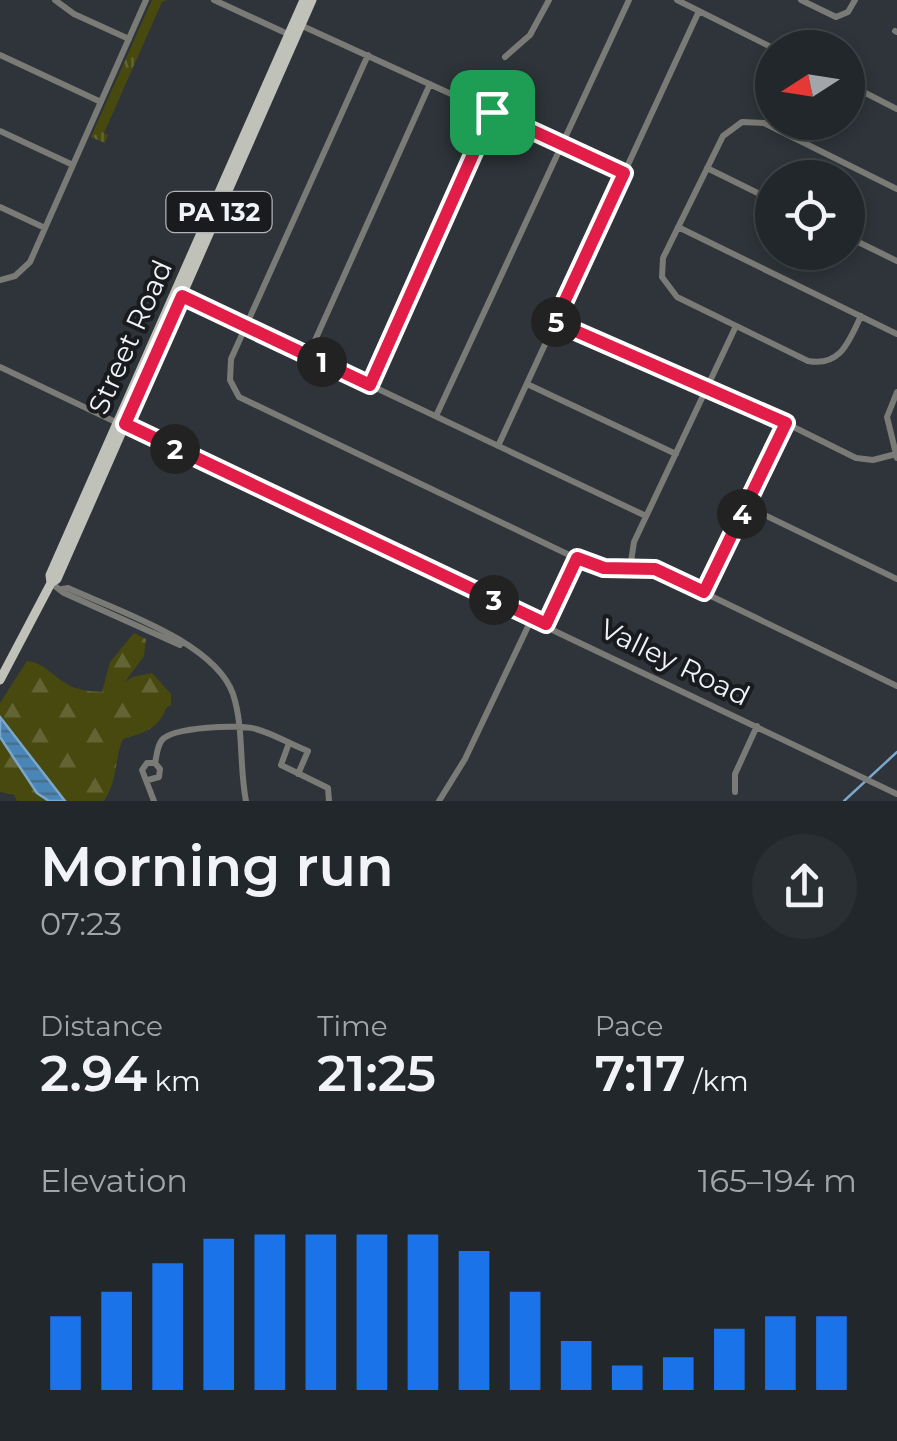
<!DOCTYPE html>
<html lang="en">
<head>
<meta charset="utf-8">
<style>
  body { margin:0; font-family:Montserrat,sans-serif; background:#2a2f33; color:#f1f3f6; height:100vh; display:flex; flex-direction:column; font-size:38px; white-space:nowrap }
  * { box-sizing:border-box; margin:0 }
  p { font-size:32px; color:#a2a5a9 }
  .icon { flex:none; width:55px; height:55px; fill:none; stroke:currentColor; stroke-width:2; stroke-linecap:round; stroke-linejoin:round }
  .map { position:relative; height:801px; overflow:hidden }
  .drawer { display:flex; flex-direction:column; background:#22272b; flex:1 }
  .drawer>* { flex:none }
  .needle { width:65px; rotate:258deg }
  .buttons { position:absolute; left:755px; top:30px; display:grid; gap:20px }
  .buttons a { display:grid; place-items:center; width:110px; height:110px; border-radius:50%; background:#22272b; box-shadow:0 5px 15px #0003,0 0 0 2px #3f4447; font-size:50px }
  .pin { position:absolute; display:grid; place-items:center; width:85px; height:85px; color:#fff; margin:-42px; border-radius:20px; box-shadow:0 5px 15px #0006 }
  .km { position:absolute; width:50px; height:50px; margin:-25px; border-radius:50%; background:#222; color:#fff; font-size:28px; line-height:50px; text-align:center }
  .round { display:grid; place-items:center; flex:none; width:105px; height:105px; border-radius:52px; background:#2a2f33 }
  .head { display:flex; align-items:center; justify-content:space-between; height:170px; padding:0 40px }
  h1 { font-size:55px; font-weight:600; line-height:75px }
  .stats { display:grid; grid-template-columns:repeat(3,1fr); gap:15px; height:170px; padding:10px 40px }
  .stats div { display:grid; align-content:center }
  .stats b { font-size:50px; font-weight:600 }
  .stats small { font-size:28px; font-weight:400 }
  .stats p { font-size:28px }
  .chart { height:280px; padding:20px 40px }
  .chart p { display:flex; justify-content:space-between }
  .chart svg { width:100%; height:180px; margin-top:10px; stroke:#1a73e8; stroke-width:6 }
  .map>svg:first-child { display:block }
  .grass { fill:url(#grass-tufts) }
  .forest { fill:url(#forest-firs) }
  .water { fill:url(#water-rules); stroke:#7ba7ca; stroke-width:2.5 }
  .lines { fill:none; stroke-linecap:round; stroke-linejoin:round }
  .stream { stroke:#7ba7ca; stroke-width:2.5 }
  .minor { stroke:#7a7a76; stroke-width:6 }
  .major { stroke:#c0c1b9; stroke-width:9 }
  .route-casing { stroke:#fff; stroke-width:20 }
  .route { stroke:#e11d48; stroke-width:12 }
  .labels { text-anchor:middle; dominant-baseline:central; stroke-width:8; stroke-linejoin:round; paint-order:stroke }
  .shield { fill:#191b1e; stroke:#b0b3b7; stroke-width:2.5 }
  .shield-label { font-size:25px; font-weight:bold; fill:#f0f4f8 }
  .street-label { font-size:28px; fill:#f0f4f8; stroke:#191b1e }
</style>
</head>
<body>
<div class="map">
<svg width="897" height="801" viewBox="0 0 897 801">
  <defs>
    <pattern id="grass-tufts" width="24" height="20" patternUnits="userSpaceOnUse" patternTransform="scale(2.5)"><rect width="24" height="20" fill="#47490f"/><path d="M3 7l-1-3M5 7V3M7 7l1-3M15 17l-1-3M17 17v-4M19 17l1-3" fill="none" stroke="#626433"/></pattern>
    <pattern id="forest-firs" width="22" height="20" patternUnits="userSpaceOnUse" patternTransform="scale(2.5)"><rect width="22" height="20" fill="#47490f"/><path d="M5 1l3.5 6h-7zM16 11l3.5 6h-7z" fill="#626433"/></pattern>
    <pattern id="water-rules" width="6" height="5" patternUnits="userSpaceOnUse" patternTransform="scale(2.5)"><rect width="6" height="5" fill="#4986b7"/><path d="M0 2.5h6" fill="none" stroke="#496e8b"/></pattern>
  </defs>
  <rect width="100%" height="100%" fill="#2e3439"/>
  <!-- grass -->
  <path class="grass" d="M 152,0 L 168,0 L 162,2 L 104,133 L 108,135 L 105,143 L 91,137 Z"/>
  <!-- forest -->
  <path class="forest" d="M 134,633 L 146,639 L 144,656 L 124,683 L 132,677 L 152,673 L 171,694 L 171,705 L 166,708 C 159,729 143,733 123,739 C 114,760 118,780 104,801 L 17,801 L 14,795 L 0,792 L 0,703 L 27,661 C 43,663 49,672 62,681 C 75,690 87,691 102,692 L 110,662 Z"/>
  <!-- water -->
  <path class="water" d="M 0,717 L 65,801 L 49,801 L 37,793 L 0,737 Z"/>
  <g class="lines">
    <!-- stream -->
    <path class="stream" d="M 844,801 L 897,752"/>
    <!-- minor -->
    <path class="minor" d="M 55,0 L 74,14 L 129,39
      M 214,0 L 290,35
      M 677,0 L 773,48
      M 801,0 L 836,17 L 848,12 L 855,0
      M 298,24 L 624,173
      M 895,31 L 897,32
      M 0,55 L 101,102
      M 368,55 L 231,359 L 230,380 L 239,397 L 586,563 L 604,568 L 655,569 L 897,686
      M 505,57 L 530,35 L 549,0
      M 848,84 L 897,109
      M 0,131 L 73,165
      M 794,138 L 802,122
      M 707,168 L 772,200
      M 0,207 L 45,228
      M 678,227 L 897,334
      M 848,237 L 897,261
      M 0,280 L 15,276 L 30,262 L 146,0
      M 182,296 L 646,516
      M 861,316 C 849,341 841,367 808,361 L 677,297 L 662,277 L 663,258 L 723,136 L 742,122 L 764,123 L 897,189
      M 555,322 L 739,400 L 856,458 L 873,460 L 896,454
      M 308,356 L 430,84
      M 0,367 L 897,794
      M 527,384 L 676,454
      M 371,385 L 493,112
      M 897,392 L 887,417 L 897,458
      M 436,416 L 629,0
      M 498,446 L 699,11
      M 746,506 L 897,579
      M 630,568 L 634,542 L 736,326
      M 51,583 L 64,593 L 180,645
      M 62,589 L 68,588 C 116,610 215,642 233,694 C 244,727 239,766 246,801
      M 703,592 L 786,423
      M 547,624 L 577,559
      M 289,743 L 281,765 L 328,788 L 329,801
      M 148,780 L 159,777 L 160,769 L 155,763 C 157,755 157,746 162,740 C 173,727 240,724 256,729 C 274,734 290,744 308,751 L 298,774
      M 735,792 L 735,774 L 757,726
      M 154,801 L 142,770 L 147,763 L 155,763
      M 439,801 L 465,759 L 532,618"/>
    <!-- major -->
    <path class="major" d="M 51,583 L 50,575 L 304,0
      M 0,680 L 51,583 L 57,579 L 312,0"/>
  </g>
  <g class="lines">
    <!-- route casing -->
    <g class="route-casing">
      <path id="route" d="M 492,112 L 624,173 L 555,322 L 786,423 L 704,592 L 655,569 L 604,568 L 577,558 L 546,624 L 125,424 L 182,296 L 370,385 Z"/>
    </g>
    <!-- route -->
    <use href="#route" class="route"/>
  </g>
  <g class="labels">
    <!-- shield labels -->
    <rect class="shield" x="166.5" y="192" width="105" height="40" rx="8"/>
    <g class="shield-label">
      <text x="219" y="212">PA 132</text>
    </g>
    <!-- street labels -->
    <g class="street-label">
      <text transform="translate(130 337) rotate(-66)">Street Road</text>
      <text transform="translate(675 662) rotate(26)">Valley Road</text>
    </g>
  </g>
</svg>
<div class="buttons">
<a><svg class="needle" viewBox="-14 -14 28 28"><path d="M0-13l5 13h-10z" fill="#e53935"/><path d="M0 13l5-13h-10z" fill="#a2a5a9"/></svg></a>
<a><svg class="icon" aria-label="locate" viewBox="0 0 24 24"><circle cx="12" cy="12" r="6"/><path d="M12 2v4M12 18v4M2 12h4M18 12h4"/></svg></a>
</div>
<div class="pin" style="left:492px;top:112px;background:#1e9e55"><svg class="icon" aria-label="arrive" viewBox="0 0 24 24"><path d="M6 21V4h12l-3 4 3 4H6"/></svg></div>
<b class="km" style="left:322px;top:362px">1</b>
<b class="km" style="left:175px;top:449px">2</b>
<b class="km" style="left:494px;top:600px">3</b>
<b class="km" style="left:742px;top:514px">4</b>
<b class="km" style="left:556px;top:322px">5</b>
</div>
<section class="drawer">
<div class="head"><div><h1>Morning run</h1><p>07:23</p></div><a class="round"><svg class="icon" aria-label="share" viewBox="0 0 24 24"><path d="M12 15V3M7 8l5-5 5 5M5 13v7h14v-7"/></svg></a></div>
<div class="stats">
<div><p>Distance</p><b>2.94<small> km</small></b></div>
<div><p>Time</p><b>21:25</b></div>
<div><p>Pace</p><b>7:17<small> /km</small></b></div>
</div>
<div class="chart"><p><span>Elevation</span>165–194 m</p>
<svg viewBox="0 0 160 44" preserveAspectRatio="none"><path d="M5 44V26M15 44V20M25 44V13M35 44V7M45 44V6M55 44V6M65 44V6M75 44V6M85 44V10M95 44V20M105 44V32M115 44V38M125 44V36M135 44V29M145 44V26M155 44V26"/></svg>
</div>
</section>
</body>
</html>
